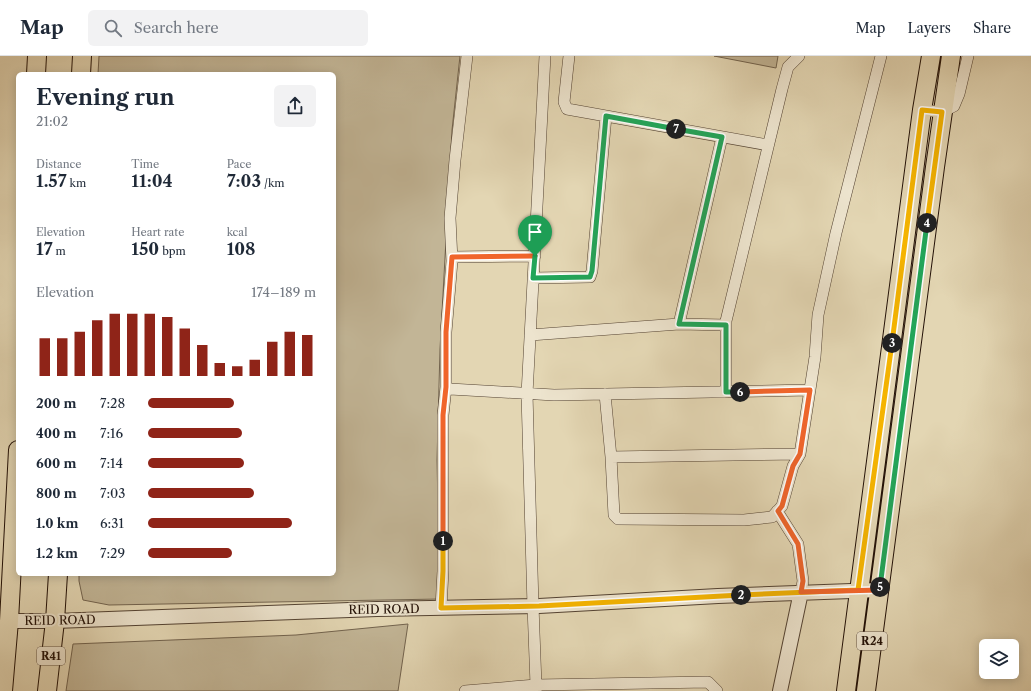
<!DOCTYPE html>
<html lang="en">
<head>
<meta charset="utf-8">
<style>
  body { margin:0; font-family:"Libre Caslon Text",serif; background:#f2f2f3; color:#1f2937; height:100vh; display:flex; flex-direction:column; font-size:15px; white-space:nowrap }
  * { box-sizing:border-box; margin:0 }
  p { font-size:13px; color:#747a83 }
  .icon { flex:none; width:22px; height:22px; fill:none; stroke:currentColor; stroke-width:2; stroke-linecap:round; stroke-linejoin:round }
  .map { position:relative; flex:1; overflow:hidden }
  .sheet { position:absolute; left:16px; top:16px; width:320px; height:504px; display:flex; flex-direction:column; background:#fff; border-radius:6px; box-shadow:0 2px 10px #0003 }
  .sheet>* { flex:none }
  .buttons { position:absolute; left:979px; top:583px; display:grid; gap:8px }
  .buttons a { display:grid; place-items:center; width:40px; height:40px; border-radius:6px; background:#fff; box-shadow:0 2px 10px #0003; font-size:20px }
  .pin { position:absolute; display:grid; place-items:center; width:34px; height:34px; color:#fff; margin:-41px -17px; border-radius:50% 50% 50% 0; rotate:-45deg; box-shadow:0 0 4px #0007 }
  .pin .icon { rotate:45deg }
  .km { position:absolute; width:20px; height:20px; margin:-10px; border-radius:50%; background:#222; color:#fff; font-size:11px; line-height:20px; text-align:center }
  .round { display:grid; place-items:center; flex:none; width:42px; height:42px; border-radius:6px; background:#f2f2f3 }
  .summary { display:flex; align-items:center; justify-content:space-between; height:68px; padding:0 20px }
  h1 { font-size:22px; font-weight:700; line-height:30px }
  .figures { display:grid; grid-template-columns:repeat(3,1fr); gap:6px; height:68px; padding:4px 20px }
  .figures div { display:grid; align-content:center }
  .figures b { font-size:17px; font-weight:700 }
  .figures small { font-size:11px; font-weight:400 }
  .figures p { font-size:11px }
  .chart { height:112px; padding:8px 20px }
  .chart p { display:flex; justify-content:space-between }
  .chart svg { width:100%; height:72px; margin-top:4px; stroke:#8f2418; stroke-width:6 }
  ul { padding:0 20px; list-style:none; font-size:13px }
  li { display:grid; grid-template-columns:64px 48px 1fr; align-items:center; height:30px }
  li i { height:10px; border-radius:5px; background:#8f2418 }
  header { display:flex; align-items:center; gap:24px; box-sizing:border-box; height:56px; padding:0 20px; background:#fff; border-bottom:1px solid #e0e1e3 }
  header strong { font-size:19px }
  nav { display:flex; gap:22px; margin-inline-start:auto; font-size:14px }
  .search { width:280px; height:36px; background:#f2f2f3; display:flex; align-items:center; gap:10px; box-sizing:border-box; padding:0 14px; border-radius:6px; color:#747a83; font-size:15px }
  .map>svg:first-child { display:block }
  .green { fill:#c2b596; stroke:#72634e }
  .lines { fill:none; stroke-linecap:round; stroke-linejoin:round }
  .minor-casing { stroke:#534232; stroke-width:12 }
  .tertiary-casing { stroke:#534232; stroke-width:16 }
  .primary-casing { stroke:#231107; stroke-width:20 }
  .minor { stroke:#ede4ce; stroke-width:11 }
  .tertiary { stroke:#ede4ce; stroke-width:14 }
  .primary { stroke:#e3d6b3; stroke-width:18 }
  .split-1-casing { stroke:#fff; stroke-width:8 }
  .split-2-casing { stroke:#fff; stroke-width:8 }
  .split-3-casing { stroke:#fff; stroke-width:8 }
  .split-4-casing { stroke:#fff; stroke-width:8 }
  .split-5-casing { stroke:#fff; stroke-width:8 }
  .split-6-casing { stroke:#fff; stroke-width:8 }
  .split-7-casing { stroke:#fff; stroke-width:8 }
  .split-8-casing { stroke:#fff; stroke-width:8 }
  .split-1 { stroke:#f0652b; stroke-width:5 }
  .split-2 { stroke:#f5b400; stroke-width:5 }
  .split-3 { stroke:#f5b400; stroke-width:5 }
  .split-4 { stroke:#f5b400; stroke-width:5 }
  .split-5 { stroke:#22a559; stroke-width:5 }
  .split-6 { stroke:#f0652b; stroke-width:5 }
  .split-7 { stroke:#22a559; stroke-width:5 }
  .split-8 { stroke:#22a559; stroke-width:5 }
  .labels { text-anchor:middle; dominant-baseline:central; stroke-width:4; stroke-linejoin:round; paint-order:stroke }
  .shield { fill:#ede4ce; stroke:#605043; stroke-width:1 }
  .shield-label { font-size:11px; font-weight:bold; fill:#231107 }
  .street-label { font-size:12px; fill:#231107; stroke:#ede4ce }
</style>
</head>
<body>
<header>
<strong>Map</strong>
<div class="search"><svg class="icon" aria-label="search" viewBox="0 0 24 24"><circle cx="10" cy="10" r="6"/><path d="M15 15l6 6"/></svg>Search here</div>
<nav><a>Map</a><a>Layers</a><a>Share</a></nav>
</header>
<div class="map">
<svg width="1031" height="635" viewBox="0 0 1031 635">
  <rect width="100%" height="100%" fill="#e3d6b3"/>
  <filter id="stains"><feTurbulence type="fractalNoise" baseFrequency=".005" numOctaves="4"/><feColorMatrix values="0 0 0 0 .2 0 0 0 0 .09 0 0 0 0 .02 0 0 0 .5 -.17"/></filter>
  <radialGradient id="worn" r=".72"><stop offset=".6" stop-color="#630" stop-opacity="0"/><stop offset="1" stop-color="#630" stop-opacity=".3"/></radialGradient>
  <!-- green -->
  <path class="green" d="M 99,0 L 460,0 L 452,74 L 440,293 L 437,404 L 440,543 L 109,549 L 83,544 L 79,525 L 79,518 L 334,518 L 334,18 L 98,18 Z
    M 714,0 L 778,0 L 776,12 Z
    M 408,568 L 398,635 L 66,635 L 73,588 L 296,579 Z"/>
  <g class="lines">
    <!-- minor casing -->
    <g class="minor-casing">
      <path id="minor" d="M 545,0 L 527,338 L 533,550 L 536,629 L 708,626 L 717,635
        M 569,0 L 564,46 L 567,53 L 768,89
        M 922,54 L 942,56 L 954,50 L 959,38 L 968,0
        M 452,201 L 535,200
        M 533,222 L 590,221 L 592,215 L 606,60
        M 679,268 L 722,81
        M 530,279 L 679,268 L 726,269
        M 450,333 L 554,339 L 810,334
        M 726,336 L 726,265 L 782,33 L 788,11 L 799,0
        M 605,338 L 611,401 L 614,459 L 618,463 L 744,464 L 772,461 L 782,450 L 793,410 L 800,398 L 815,301 L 818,259 L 836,177 L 881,0
        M 611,401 L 800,398
        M 777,455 L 798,488 L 803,525 L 801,536
        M 441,552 L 443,515 L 443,359 L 446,331 L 446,276 L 452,205 L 450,162 L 455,104 L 467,0
        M 465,635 L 536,629 L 536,635"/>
    </g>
    <!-- tertiary casing -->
    <g class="tertiary-casing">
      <path id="tertiary" d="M 9,565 L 55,565 L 377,553 L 539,550 L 718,540 L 879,534
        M 780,635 L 801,536"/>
    </g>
    <!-- primary casing -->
    <g class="primary-casing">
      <path id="primary" d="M 36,18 L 37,0
        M 81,18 L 82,0
        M 3,635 L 9,565 L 18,394
        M 47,635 L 55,565 L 58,518
        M 846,635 L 922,54 L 931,0
        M 866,635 L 935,111 L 951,0"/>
    </g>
    <!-- minor -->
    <use href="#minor" class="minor"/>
    <!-- tertiary -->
    <use href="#tertiary" class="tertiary"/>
    <!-- primary -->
    <use href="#primary" class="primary"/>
  </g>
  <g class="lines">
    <!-- split-1 casing -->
    <g class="split-1-casing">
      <path id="split-1" d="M 443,485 L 443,359 L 446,331 L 446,276 L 452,201 L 535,200"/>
    </g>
    <!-- split-2 casing -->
    <g class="split-2-casing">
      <path id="split-2" d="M 443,485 L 443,515 L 441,552 L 539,550 L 741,539"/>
    </g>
    <!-- split-3 casing -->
    <g class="split-3-casing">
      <path id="split-3" d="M 741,539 L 858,534 L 892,287"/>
    </g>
    <!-- split-4 casing -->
    <g class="split-4-casing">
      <path id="split-4" d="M 892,287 L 922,54 L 942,56 L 927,167"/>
    </g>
    <!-- split-5 casing -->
    <g class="split-5-casing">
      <path id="split-5" d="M 880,531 L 927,167"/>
    </g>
    <!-- split-6 casing -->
    <g class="split-6-casing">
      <path id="split-6" d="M 740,336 L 810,334 L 800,398 L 793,410 L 782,450 L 778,455 L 798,488 L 803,525 L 801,536 L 879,534 L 880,531"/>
    </g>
    <!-- split-7 casing -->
    <g class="split-7-casing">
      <path id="split-7" d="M 676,73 L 722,81 L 679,268 L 726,269 L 726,336 L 740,336"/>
    </g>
    <!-- split-8 casing -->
    <g class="split-8-casing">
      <path id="split-8" d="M 535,200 L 533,222 L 590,221 L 592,215 L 606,60 L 676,73"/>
    </g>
    <!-- split-1 -->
    <use href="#split-1" class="split-1"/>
    <!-- split-2 -->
    <use href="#split-2" class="split-2"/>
    <!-- split-3 -->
    <use href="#split-3" class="split-3"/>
    <!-- split-4 -->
    <use href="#split-4" class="split-4"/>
    <!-- split-5 -->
    <use href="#split-5" class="split-5"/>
    <!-- split-6 -->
    <use href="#split-6" class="split-6"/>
    <!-- split-7 -->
    <use href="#split-7" class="split-7"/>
    <!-- split-8 -->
    <use href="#split-8" class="split-8"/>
  </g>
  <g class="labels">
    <!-- shield labels -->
    <g class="shield">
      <rect x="857" y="576" width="30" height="18" rx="3"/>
      <rect x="37" y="591" width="28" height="18" rx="3"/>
    </g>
    <g class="shield-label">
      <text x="872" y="585">R24</text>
      <text x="51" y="600">R41</text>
    </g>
    <!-- street labels -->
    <g class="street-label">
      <text transform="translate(384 553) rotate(-1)">REID ROAD</text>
      <text transform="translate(60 564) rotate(-1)">REID ROAD</text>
    </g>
  </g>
  <rect width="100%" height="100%" filter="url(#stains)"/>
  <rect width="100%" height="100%" fill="url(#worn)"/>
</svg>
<div class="buttons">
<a><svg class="icon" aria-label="layers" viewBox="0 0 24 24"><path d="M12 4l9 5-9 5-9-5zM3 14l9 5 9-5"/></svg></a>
</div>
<div class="pin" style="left:535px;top:200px;background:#1e9e55"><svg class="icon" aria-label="arrive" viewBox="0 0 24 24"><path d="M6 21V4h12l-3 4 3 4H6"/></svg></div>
<b class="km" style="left:443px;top:485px">1</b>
<b class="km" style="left:741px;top:539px">2</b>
<b class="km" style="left:892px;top:287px">3</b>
<b class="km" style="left:927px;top:167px">4</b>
<b class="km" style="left:880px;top:531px">5</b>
<b class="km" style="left:740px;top:336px">6</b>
<b class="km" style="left:676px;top:73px">7</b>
<section class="sheet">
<div class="summary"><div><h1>Evening run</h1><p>21:02</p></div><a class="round"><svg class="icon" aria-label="share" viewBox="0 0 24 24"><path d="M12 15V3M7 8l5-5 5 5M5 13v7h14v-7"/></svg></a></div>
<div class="figures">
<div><p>Distance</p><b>1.57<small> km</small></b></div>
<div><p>Time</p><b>11:04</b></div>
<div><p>Pace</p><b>7:03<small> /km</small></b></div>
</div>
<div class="figures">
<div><p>Elevation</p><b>17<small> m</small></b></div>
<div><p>Heart rate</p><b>150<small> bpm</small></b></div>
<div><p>kcal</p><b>108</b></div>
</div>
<div class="chart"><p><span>Elevation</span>174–189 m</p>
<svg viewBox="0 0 160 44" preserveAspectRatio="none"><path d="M5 44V21M15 44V21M25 44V17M35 44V10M45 44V6M55 44V6M65 44V6M75 44V8M85 44V15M95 44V25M105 44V36M115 44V38M125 44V34M135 44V23M145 44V17M155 44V19"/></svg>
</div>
<ul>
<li><b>200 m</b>7:28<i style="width:51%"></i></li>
<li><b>400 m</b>7:16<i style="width:56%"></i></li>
<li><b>600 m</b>7:14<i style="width:57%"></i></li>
<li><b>800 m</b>7:03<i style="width:63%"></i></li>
<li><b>1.0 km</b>6:31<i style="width:86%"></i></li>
<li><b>1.2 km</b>7:29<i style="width:50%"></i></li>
</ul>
</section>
</div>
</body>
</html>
